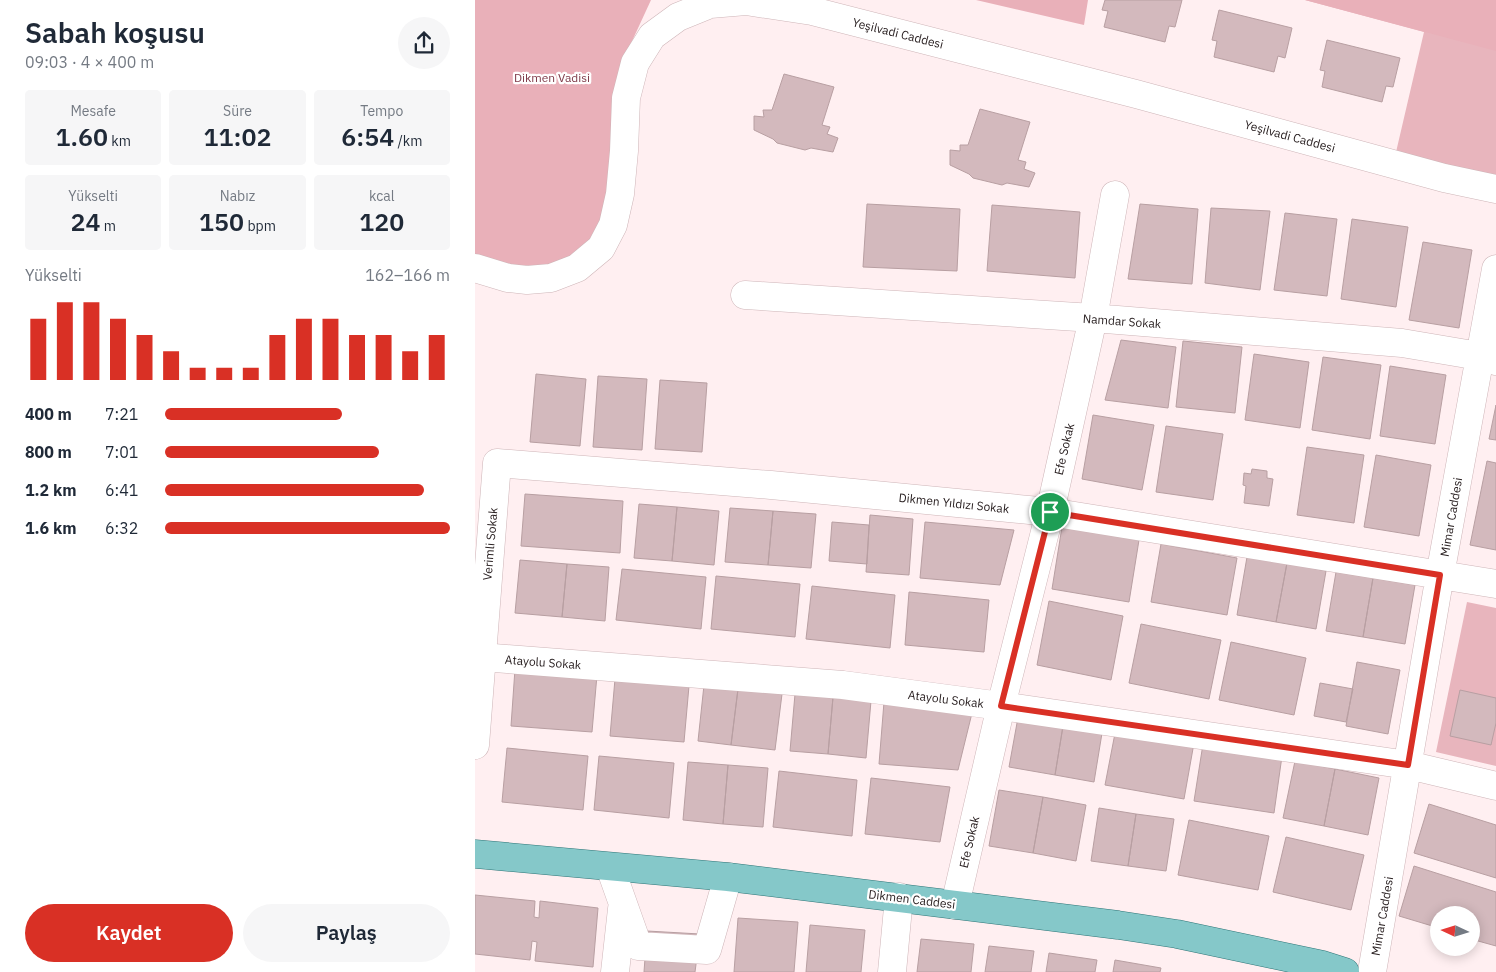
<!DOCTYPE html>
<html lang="tr">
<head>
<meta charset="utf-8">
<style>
  body { margin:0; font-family:"IBM Plex Sans",sans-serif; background:#f6f6f7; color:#1f2937; height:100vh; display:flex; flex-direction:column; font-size:19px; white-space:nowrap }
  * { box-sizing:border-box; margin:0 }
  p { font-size:16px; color:#747a83 }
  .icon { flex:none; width:28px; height:28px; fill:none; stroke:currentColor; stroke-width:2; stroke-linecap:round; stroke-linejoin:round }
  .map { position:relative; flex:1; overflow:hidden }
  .side { display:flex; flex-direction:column; background:#fff; width:475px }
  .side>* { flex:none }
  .needle { width:32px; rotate:274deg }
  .buttons { position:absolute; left:955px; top:906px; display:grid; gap:10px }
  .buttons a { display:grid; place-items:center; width:50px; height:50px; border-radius:50%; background:#fff; box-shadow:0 2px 12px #0003; font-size:25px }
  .pin { position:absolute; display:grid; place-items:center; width:42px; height:42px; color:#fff; margin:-21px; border:2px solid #fff; border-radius:50%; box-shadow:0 1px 5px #0007 }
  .round { display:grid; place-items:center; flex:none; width:52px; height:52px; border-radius:26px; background:#f6f6f7 }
  .overview { display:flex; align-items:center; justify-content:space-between; height:85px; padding:0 25px }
  h1 { font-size:28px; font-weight:600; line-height:38px }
  .figures { display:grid; grid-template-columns:repeat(3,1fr); gap:8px; height:85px; padding:5px 25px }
  .figures div { display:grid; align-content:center; border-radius:5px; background:#f6f6f7; text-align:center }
  .figures b { font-size:25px; font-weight:600 }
  .figures small { font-size:14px; font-weight:400 }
  .figures p { font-size:14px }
  .chart { height:140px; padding:10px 25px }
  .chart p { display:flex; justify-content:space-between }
  .chart svg { width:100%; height:90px; margin-top:5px; stroke:#d93025; stroke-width:6 }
  .primary-button { display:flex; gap:10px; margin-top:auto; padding:10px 25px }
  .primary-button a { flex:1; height:58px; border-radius:30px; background:#d93025; color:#fff; font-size:20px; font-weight:600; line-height:58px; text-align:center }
  .primary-button a+a { background:#f6f6f7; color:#1f2937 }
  ul { padding:0 25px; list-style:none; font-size:16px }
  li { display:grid; grid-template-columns:80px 60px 1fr; align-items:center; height:38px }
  li i { height:12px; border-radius:6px; background:#d93025 }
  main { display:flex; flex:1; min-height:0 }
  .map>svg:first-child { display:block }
  .green { fill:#e8b5bd }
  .forest { fill:#e9b0b9 }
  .building { fill:#d3b9bd; stroke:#b89fa2 }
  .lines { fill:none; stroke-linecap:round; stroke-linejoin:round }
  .minor-casing { stroke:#ceb5b8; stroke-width:29 }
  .major-casing { stroke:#307678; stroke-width:29 }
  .minor { stroke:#fff; stroke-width:28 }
  .major { stroke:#85c8c9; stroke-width:28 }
  .route-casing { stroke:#fff; stroke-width:10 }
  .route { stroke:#d93025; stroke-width:6 }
  .labels { text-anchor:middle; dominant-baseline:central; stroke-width:4.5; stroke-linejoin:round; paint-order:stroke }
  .street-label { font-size:12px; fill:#2b2223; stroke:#fff }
  .park-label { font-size:12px; fill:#7e3948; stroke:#fff }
</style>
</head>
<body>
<main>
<section class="side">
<div class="overview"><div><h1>Sabah koşusu</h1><p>09:03 · 4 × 400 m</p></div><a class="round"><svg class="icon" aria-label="share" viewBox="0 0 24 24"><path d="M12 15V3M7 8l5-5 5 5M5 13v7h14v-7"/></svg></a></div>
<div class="figures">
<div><p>Mesafe</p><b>1.60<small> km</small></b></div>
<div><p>Süre</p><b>11:02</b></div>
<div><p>Tempo</p><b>6:54<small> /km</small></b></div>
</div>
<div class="figures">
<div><p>Yükselti</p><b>24<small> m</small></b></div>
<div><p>Nabız</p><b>150<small> bpm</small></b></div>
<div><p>kcal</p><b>120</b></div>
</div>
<div class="chart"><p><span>Yükselti</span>162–166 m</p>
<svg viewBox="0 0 160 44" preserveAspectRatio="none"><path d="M5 44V14M15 44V6M25 44V6M35 44V14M45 44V22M55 44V30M65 44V38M75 44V38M85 44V38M95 44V22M105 44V14M115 44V14M125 44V22M135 44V22M145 44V30M155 44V22"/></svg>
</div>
<ul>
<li><b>400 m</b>7:21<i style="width:62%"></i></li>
<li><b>800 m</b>7:01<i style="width:75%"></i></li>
<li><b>1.2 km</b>6:41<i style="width:91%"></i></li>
<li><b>1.6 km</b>6:32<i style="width:100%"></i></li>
</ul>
<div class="primary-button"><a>Kaydet</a><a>Paylaş</a></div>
</section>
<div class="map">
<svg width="1021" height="972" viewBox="0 0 1021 972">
  <rect width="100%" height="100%" fill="#ffeff1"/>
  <!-- green -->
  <path class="green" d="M 830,0 L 1021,0 L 1021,189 L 918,165 L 949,32 Z
    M 992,602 L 1021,608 L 1021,766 L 961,752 Z"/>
  <!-- forest -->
  <path class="forest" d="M 0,0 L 176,0 L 152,52 L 145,194 L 102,268 L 0,268 Z
    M 501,0 L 613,0 L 609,25 Z
    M 830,0 L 1021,0 L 1021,51 Z"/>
  <!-- building -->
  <path class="building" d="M 630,0 L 707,0 L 700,27 L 694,26 L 690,42 L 629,27 L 633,11 L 627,10 Z
    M 744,10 L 817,28 L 810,58 L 803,56 L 799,72 L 739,57 L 742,41 L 737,40 Z
    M 852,40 L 925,58 L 918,87 L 911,86 L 907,102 L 847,87 L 850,71 L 845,70 Z
    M 309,74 L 359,87 L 347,125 L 355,127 L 352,134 L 363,138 L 358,152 L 336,148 L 330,150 L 302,143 L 298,139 L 279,130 L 279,116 L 289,117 L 288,110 L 297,110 Z
    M 505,109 L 555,122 L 543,160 L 551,162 L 549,169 L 560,173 L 554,187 L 532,183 L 527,185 L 498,178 L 494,174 L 475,165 L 475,150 L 485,151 L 485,145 L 493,145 Z
    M 392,204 L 485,209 L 482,271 L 388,267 Z
    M 665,204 L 723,209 L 717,284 L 653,279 Z
    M 517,205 L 605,212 L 600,278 L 512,271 Z
    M 736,208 L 795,211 L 785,290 L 730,283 Z
    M 810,213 L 862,219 L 852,296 L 799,290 Z
    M 877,219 L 933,227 L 921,307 L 866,299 Z
    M 948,242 L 997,250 L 984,328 L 934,320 Z
    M 646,340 L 701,347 L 693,408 L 630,400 Z
    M 708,341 L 767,347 L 760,413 L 701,407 Z
    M 779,354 L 834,362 L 825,428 L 770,420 Z
    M 848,357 L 906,365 L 895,439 L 837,430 Z
    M 915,366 L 971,375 L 960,444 L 905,436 Z
    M 61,374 L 111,379 L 105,446 L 55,442 Z
    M 123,376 L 172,379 L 167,450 L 118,447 Z
    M 185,380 L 232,383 L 227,452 L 180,449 Z
    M 1021,405 L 1021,440 L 1014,439 Z
    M 618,415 L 679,425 L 667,490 L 607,479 Z
    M 691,426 L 748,434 L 738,500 L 681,492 Z
    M 832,447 L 889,455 L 879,523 L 822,515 Z
    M 901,455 L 956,465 L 944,536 L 889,527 Z
    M 1012,461 L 1021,463 L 1021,550 L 995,545 Z
    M 777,469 L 792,471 L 792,478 L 798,479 L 794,506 L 769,503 L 771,486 L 768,485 L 769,473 L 776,474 Z
    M 50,494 L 148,501 L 145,553 L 46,546 Z
    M 164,504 L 202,507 L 197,561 L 159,558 Z
    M 202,507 L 244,511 L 239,565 L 197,561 Z
    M 255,508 L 298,511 L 293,565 L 250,562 Z
    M 298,511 L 341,514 L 336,568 L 293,565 Z
    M 395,515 L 438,519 L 434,575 L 391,572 Z
    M 357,522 L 394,525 L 392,564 L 354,561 Z
    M 450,522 L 539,530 L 525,585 L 445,578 Z
    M 587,527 L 664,540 L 654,602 L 577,589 Z
    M 686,544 L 762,558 L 752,615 L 676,602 Z
    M 772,557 L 812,563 L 801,622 L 762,615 Z
    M 45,560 L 92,564 L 87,617 L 40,613 Z
    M 812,563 L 851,571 L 841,629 L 801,622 Z
    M 92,564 L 134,567 L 130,621 L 87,617 Z
    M 147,569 L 231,577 L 226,629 L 141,620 Z
    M 861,572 L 898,578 L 888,637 L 851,631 Z
    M 241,576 L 325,584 L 320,637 L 236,629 Z
    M 898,578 L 940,585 L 930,644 L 888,637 Z
    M 337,586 L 420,595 L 415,648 L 331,639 Z
    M 434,592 L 514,600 L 509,652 L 430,645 Z
    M 574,601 L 648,616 L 636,680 L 562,665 Z
    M 666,624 L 746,640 L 734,699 L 654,683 Z
    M 756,642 L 831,658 L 819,715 L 744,700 Z
    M 882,662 L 925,670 L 913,734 L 871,726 Z
    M 40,669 L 122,675 L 117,732 L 36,726 Z
    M 140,679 L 214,686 L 209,742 L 135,736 Z
    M 845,683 L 878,689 L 871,722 L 839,716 Z
    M 229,685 L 263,689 L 256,745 L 223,741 Z
    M 263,689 L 307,694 L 300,750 L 256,745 Z
    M 985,690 L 1021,698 L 1021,723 L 1016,745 L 975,736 Z
    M 320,694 L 358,697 L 353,754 L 315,751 Z
    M 358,697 L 396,701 L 391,758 L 353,754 Z
    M 409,702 L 498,709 L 483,770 L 404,764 Z
    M 544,712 L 589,720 L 580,775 L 534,767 Z
    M 589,720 L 628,727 L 619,782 L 580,775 Z
    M 641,728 L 719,743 L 709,799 L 630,785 Z
    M 728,744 L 807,756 L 799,813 L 719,801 Z
    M 32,748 L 113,756 L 108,810 L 27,802 Z
    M 124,756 L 199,763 L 194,818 L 119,810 Z
    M 820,761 L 860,769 L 849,826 L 808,818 Z
    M 213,762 L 253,765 L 248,824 L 208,820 Z
    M 253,765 L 293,768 L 288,827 L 248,824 Z
    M 860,769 L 904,778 L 893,835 L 849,826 Z
    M 304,771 L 382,780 L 377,836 L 298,827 Z
    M 396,778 L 475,787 L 465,842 L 390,834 Z
    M 524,790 L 568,797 L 558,853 L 514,846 Z
    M 568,797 L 611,805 L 601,861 L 558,853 Z
    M 954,804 L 1021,825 L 1021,878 L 939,853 Z
    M 624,808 L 661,814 L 653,866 L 616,861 Z
    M 661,814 L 699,819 L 691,871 L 653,866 Z
    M 714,820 L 794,836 L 783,890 L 703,875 Z
    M 811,837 L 889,855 L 876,910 L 798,892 Z
    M 939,866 L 1021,892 L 1021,946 L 996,939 L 996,915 L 964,915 L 964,928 L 924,916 Z
    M 0,895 L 60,901 L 59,917 L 64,918 L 65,901 L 123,908 L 118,967 L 60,961 L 62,942 L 57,941 L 55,960 L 0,954 Z
    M 263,918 L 323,922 L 319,972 L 259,972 Z
    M 335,925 L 390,930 L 386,972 L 331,972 Z
    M 172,931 L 225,934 L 220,972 L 169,972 Z
    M 446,939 L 499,944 L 496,972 L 442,972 Z
    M 514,946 L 559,951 L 556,972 L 510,972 Z
    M 574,953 L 622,960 L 620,972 L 571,972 Z
    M 640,960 L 686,968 L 685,972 L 638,972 Z"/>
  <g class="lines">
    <!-- minor casing -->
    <g class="minor-casing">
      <path id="minor" d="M 0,268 L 33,278 L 52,280 L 76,278 L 102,268 L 126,248 L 138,225 L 145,194 L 149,151 L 151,98 L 160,63 L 177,36 L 203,17 L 235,4 L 271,1 L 337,11 L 661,94 L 969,178 L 1021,189
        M 270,295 L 618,318 L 927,343 L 1004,356 L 1021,361
        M 6,657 L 368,685 L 526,706 L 933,765 L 1021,786
        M 0,745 L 22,463 L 296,485 L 575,512 L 1021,584
        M 135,867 L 163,946 L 232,950 L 253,877
        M 480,905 L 526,706 L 575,512 L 618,318 L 640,195
        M 140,972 L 147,909
        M 417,972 L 424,897
        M 897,972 L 965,575 L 1021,269"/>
    </g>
    <!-- major casing -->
    <g class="major-casing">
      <path id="major" d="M 0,854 L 253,877 L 643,925 L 702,934 L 848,965 L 870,972"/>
    </g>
    <!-- minor -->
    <use href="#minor" class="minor"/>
    <!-- major -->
    <use href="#major" class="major"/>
  </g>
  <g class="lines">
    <!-- route casing -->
    <g class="route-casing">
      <path id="route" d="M 575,512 L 965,575 L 933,765 L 526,706 Z"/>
    </g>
    <!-- route -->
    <use href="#route" class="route"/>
  </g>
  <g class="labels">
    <!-- street labels -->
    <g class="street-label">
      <text transform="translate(423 33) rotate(14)">Yeşilvadi Caddesi</text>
      <text transform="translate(815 136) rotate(15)">Yeşilvadi Caddesi</text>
      <text transform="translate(647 321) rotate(4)">Namdar Sokak</text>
      <text transform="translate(589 449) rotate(-77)">Efe Sokak</text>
      <text transform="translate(479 503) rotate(6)">Dikmen Yıldızı Sokak</text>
      <text transform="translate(976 517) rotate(-80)">Mimar Caddesi</text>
      <text transform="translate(15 544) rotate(-85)">Verimli Sokak</text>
      <text transform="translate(68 662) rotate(4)">Atayolu Sokak</text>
      <text transform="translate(471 699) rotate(7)">Atayolu Sokak</text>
      <text transform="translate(494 842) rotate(-77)">Efe Sokak</text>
      <text transform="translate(437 899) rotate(7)">Dikmen Caddesi</text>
      <text transform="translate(907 916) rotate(-80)">Mimar Caddesi</text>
    </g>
    <!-- park labels -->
    <g class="park-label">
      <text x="77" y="77">Dikmen Vadisi</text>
    </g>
  </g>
</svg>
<div class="buttons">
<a><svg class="needle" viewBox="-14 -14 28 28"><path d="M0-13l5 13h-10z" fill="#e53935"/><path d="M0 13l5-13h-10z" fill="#747a83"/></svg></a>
</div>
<div class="pin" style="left:575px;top:512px;background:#1e9e55"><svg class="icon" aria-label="arrive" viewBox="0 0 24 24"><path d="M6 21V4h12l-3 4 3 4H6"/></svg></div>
</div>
</main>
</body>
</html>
